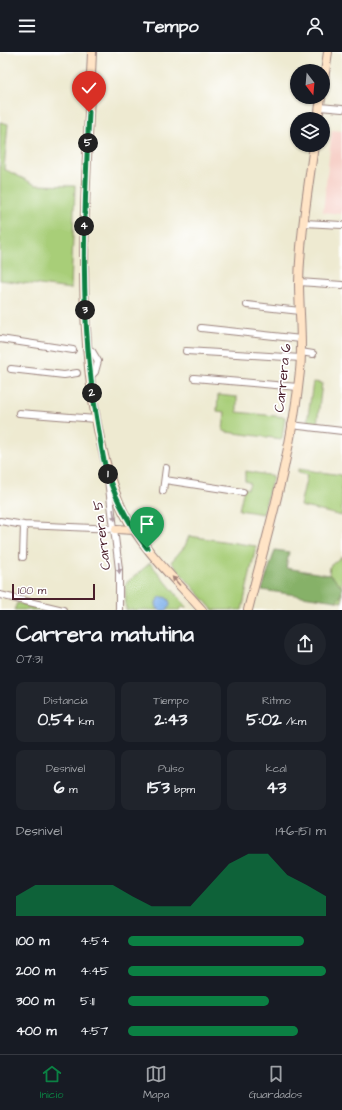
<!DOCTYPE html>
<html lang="es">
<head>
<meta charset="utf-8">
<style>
  body { margin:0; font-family:"Architects Daughter",sans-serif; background:#20242c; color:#f1f3f6; height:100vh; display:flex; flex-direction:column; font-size:15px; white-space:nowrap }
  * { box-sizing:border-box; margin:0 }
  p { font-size:13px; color:#9ea1a6 }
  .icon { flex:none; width:22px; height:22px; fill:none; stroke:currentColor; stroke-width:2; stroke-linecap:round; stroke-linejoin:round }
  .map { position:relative; height:558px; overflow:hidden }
  .sheet { display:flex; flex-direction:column; background:#171b24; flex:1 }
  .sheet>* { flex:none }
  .needle { width:26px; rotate:164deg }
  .tools { position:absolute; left:290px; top:12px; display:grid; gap:8px }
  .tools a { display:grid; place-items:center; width:40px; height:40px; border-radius:50%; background:#171b24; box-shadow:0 1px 3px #0004; font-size:20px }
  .scale { position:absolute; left:12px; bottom:10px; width:83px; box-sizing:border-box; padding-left:4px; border:2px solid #4a1f2b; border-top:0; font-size:11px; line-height:14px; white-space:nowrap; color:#4a1f2b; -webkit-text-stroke:3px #fff; paint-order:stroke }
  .pin { position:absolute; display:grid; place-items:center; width:34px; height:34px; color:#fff; margin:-41px -17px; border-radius:50% 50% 50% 0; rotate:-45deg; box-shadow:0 0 4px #0007 }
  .pin .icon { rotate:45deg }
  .km { position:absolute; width:20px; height:20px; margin:-10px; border-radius:50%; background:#222; color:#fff; font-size:11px; line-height:20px; text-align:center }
  .round { display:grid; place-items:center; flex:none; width:42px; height:42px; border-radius:21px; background:#20242c }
  .summary { display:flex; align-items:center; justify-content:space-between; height:68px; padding:0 16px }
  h1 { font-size:22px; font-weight:700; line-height:30px }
  .metrics { display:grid; grid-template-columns:repeat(3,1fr); gap:6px; height:68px; padding:4px 16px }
  .metrics div { display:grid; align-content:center; border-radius:8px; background:#20242c; text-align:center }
  .metrics b { font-size:17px; font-weight:700 }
  .metrics small { font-size:11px; font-weight:400 }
  .metrics p { font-size:11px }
  .chart { height:112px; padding:8px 16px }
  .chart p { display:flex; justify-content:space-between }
  .chart svg { width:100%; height:72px; margin-top:4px; fill:#0b8043; opacity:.7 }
  ul { padding:0 16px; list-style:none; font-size:13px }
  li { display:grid; grid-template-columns:64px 48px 1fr; align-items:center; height:30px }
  li i { height:10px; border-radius:5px; background:#0b8043 }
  header { display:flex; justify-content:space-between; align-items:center; height:52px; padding:0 16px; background:#171b24; font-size:18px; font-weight:700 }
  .tab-bar { display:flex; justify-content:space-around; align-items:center; height:56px; border-top:1px solid #363941; background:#171b24; font-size:11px; color:#9ea1a6 }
  .tab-bar a { display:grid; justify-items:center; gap:2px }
  .tab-bar .active { color:#0b8043 }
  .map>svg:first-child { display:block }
  .built { fill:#f7d1c9 }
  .green { fill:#a8ce78; stroke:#797652 }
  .forest { fill:#86b168; stroke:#68684a }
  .water { fill:#7fb0eb; stroke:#64688b }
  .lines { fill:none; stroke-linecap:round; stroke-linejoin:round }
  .minor-casing { stroke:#9c847e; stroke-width:8 }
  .secondary-casing { stroke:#9c847e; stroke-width:10 }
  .minor { stroke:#fff; stroke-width:6 }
  .secondary { stroke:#ffe4c6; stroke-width:8 }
  .oneway { fill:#ae9aa0 }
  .oneway2 { fill:#a48278 }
  .route-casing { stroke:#fff; stroke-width:8 }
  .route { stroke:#0b8043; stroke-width:5 }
  .labels { text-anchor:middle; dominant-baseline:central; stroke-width:3.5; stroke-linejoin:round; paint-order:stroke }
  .street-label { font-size:14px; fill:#4a1f2b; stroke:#fff }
</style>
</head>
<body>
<header><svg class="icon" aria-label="menu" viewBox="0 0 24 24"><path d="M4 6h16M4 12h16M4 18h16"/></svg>Tempo<svg class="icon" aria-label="person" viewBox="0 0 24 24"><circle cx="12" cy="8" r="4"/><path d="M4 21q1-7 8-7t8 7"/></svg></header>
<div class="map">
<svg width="342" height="558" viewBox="0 0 342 558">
  <rect width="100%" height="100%" fill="#fff"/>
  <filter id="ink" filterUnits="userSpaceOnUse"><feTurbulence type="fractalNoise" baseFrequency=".025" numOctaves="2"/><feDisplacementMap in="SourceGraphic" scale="8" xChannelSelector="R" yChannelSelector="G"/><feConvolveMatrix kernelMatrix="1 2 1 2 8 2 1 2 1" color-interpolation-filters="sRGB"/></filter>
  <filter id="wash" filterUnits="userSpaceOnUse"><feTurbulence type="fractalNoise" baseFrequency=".012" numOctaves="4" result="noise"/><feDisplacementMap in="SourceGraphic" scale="16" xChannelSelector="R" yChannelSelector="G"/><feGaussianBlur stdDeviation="0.9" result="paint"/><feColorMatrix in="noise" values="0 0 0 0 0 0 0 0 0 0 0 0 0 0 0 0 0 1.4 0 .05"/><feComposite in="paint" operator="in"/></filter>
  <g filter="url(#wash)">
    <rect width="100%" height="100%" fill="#eeead1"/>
    <!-- built -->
    <path class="built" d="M 332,78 L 342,79 L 342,162 L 323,160 Z"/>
    <!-- green -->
    <path class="green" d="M 0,70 L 8,72 L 4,117 L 36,133 L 75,134 L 71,237 L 0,228 Z
      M 313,330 L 322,331 L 317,373 L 307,371 Z
      M 218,343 L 237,345 L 237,360 L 285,365 L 282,387 L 226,380 L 223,378 L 225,360 L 217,359 Z
      M 298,417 L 342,423 L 342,464 L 300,454 L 307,423 L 298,421 Z
      M 245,419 L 273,424 L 263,462 L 239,458 L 244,436 L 248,437 L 250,431 L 245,429 Z
      M 189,484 L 256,494 L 242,558 L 213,558 L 171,510 L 185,494 Z
      M 342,504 L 342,550 L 336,549 L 341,544 L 329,523 L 330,514 Z
      M 150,511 L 187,555 L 182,555 L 180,558 L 126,558 L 125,532 Z
      M 17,551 L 49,558 L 14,558 Z"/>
    <!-- forest -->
    <path class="forest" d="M 275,498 L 289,500 L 286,516 L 329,523 L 333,525 L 342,535 L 341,544 L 336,549 L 262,538 Z"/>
    <!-- water -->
    <path class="water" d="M156 552a7 7 0 1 1 14 0a7 7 0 1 1-14 0Z"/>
  </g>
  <g filter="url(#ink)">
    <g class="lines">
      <!-- minor casing -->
      <g class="minor-casing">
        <path id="minor" d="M 320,55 L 342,57
          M 304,171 L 342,173
          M 299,230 L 342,233
          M 247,253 L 300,259
          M 201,276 L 301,287
          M 0,287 L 73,298
          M 86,296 L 92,299 L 98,309 L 95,320 L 90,325
          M 186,299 L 301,306
          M 301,300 L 313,302
          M 11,317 L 64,323 L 77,321
          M 194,326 L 298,335
          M 19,361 L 96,367
          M 291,373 L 342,379
          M 108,428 L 119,517 L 119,558
          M 165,428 L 243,440
          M 163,439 L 166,416
          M 0,469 L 24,473 L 116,477
          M 23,505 L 24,473
          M 0,543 L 63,558"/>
      </g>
      <!-- secondary casing -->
      <g class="secondary-casing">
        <path id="secondary" d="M 92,0 C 87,123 75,245 96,367 C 102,399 109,429 123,459 C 142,497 174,526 202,558
          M 323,34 L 328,0
          M 318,67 L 321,45
          M 116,477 L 134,478
          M 248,558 C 268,479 292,400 300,319 C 303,290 299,260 299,231 C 300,185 308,138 314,93"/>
      </g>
      <!-- minor -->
      <use href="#minor" class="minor"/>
      <!-- secondary -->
      <use href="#secondary" class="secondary"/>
    </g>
    <!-- one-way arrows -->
    <defs><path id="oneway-solid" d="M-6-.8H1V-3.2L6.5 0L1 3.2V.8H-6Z"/></defs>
    <g class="oneway">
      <use href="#oneway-solid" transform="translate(114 463) rotate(81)"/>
      <use href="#oneway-solid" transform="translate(119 516) rotate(86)"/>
    </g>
    <use class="oneway2" href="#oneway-solid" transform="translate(176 529) rotate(-132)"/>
  </g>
  <g class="lines" filter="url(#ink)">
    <!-- route casing -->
    <g class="route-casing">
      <path id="route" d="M 89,60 C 84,163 79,266 97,368 C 100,385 102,404 107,421 C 116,448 130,473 147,496"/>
    </g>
    <!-- route -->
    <use href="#route" class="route"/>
  </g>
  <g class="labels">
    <!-- street labels -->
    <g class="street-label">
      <text transform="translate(283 326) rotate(-84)">Carrera 6</text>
      <text transform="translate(102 483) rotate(-97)">Carrera 5</text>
    </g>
  </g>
</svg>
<div class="tools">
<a><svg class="needle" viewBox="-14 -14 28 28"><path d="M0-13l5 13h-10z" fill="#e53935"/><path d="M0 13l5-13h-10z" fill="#9ea1a6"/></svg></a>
<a><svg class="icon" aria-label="layers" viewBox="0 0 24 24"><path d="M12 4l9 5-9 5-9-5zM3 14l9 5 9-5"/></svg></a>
</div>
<div class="scale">100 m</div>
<div class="pin" style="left:147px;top:496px;background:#1e9e55"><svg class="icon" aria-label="arrive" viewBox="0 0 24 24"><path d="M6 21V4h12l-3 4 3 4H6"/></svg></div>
<div class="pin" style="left:89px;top:60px;background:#d93025"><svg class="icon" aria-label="check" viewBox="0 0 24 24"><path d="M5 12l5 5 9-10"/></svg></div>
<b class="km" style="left:108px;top:422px">1</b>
<b class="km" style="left:92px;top:341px">2</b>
<b class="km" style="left:85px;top:258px">3</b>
<b class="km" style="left:84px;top:174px">4</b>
<b class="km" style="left:88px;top:91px">5</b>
</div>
<section class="sheet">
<div class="summary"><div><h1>Carrera matutina</h1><p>07:31</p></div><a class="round"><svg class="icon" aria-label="share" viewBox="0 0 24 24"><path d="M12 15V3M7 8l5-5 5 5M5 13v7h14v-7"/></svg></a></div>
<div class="metrics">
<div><p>Distancia</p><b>0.54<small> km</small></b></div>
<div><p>Tiempo</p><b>2:43</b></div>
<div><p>Ritmo</p><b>5:02<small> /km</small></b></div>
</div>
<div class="metrics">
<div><p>Desnivel</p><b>6<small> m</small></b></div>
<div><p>Pulso</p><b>153<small> bpm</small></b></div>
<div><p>kcal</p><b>43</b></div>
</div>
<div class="chart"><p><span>Desnivel</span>146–151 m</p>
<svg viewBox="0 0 160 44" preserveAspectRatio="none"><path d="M0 44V32L10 25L20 25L30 25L40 25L50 25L60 32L70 38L80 38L90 38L100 25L110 12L120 6L130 6L140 19L150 25L160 32V44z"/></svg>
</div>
<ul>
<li><b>100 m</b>4:54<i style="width:89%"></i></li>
<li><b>200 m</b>4:45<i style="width:100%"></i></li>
<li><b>300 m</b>5:11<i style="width:71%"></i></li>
<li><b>400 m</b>4:57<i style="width:86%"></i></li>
</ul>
</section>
<nav class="tab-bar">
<a class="active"><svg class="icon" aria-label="home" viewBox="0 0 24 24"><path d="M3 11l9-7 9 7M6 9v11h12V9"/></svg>Inicio</a>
<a><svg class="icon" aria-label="map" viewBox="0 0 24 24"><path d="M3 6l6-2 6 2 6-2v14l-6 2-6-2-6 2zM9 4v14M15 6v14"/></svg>Mapa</a>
<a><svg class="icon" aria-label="saved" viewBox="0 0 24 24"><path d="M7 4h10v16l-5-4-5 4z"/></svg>Guardados</a>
</nav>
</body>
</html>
